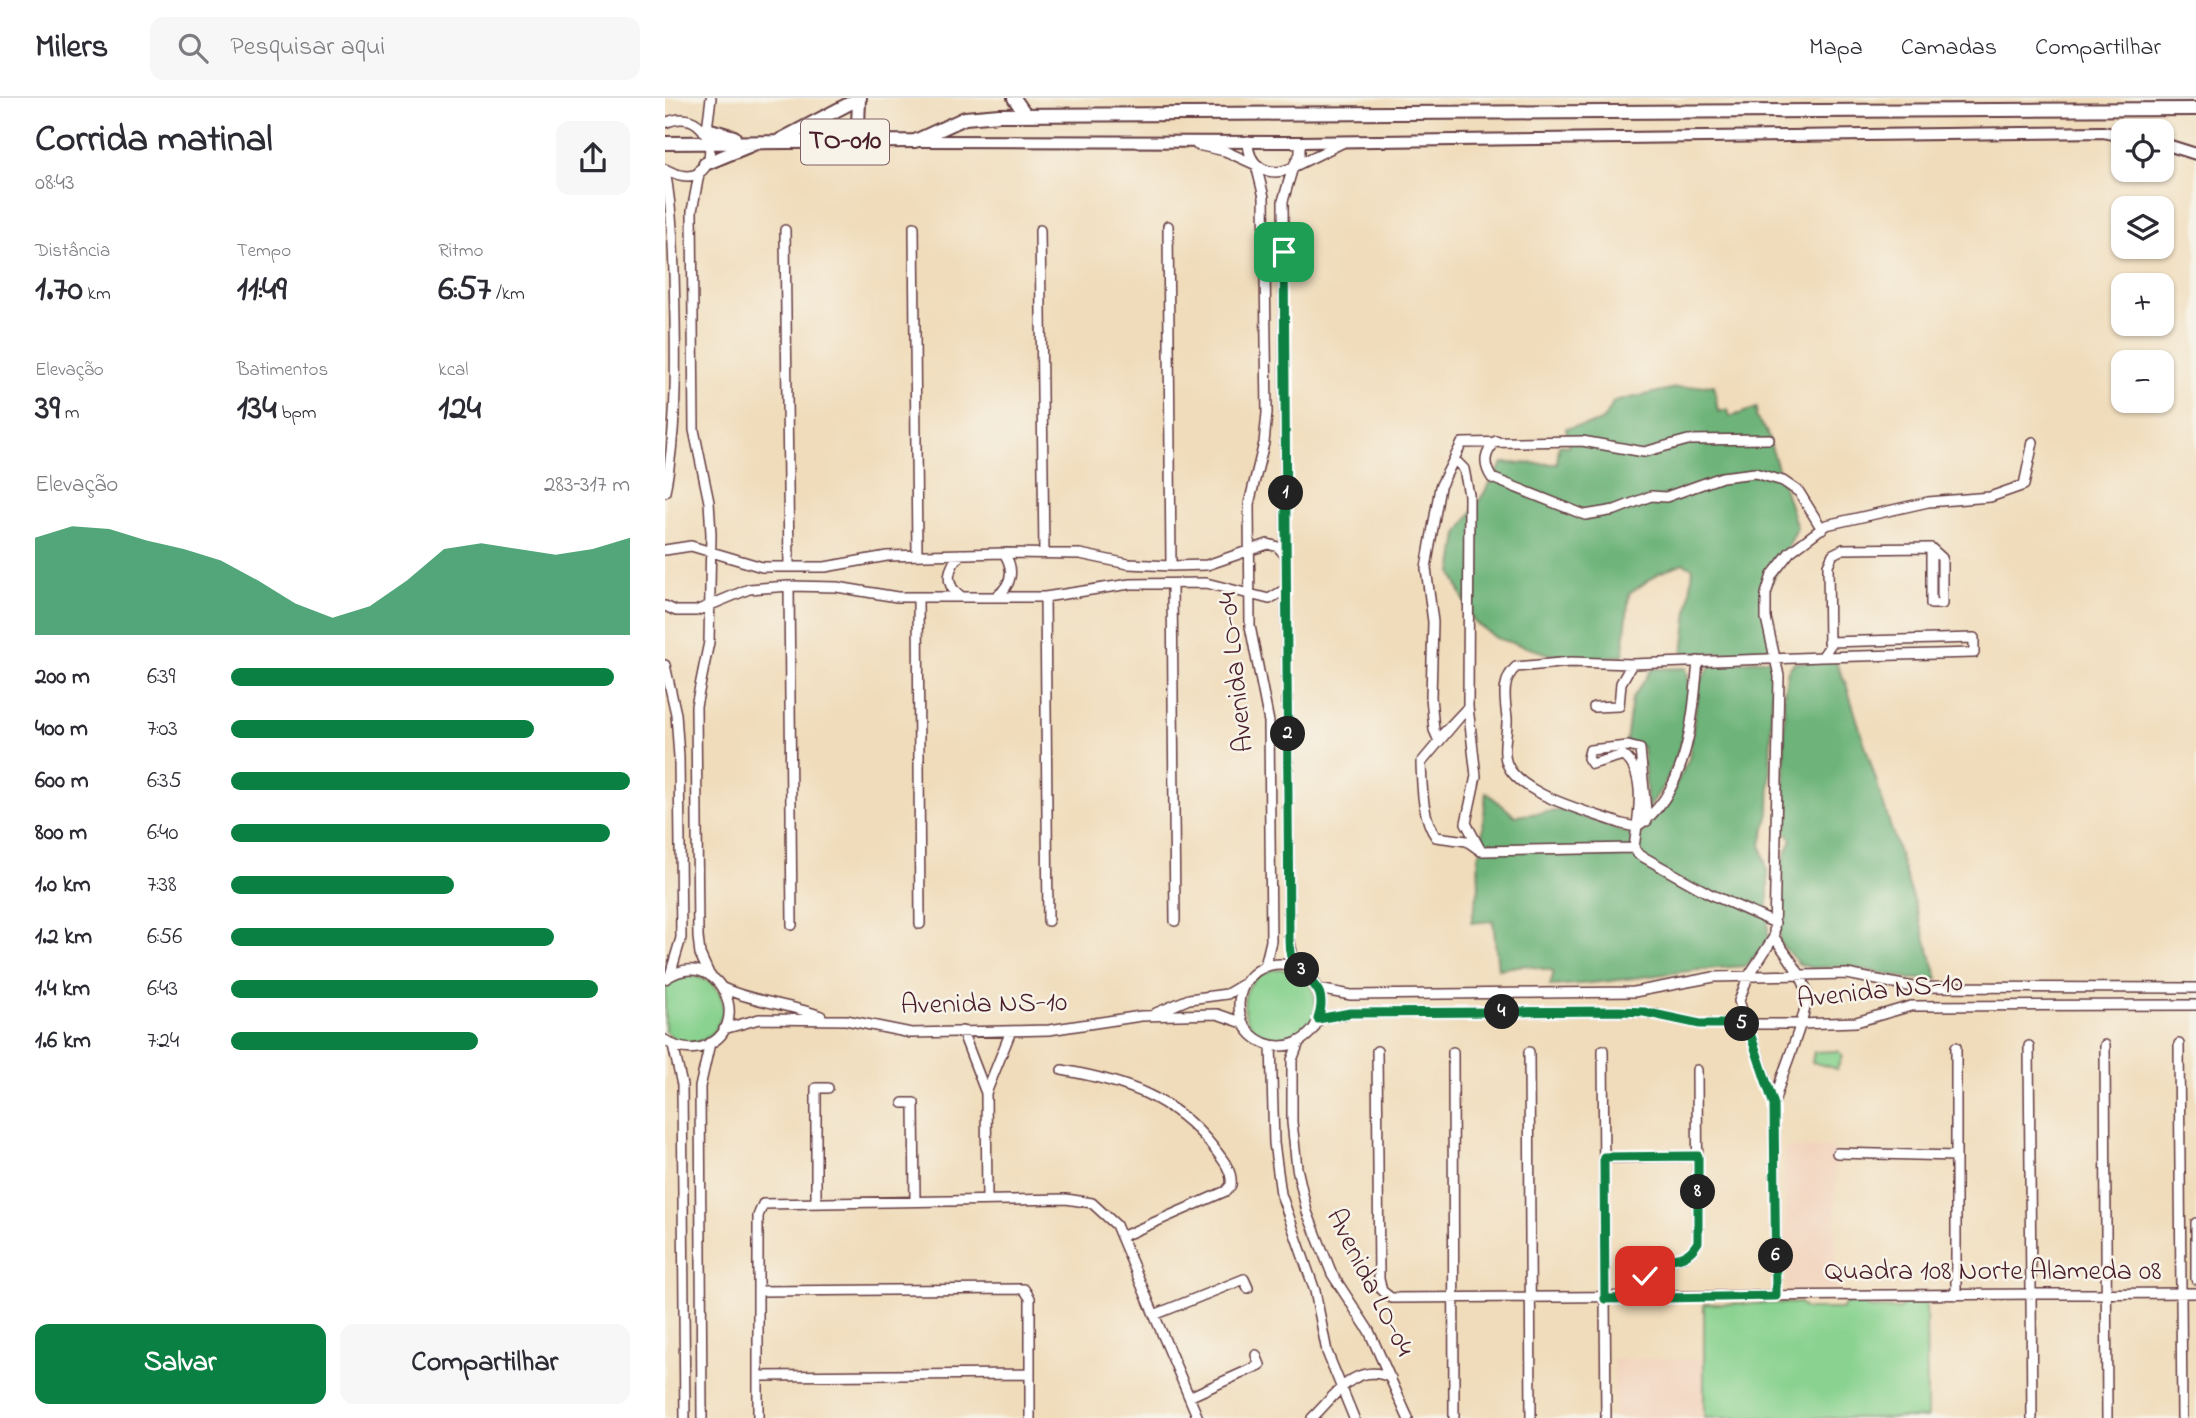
<!DOCTYPE html>
<html lang="pt">
<head>
<meta charset="utf-8">
<style>
  body { margin:0; font-family:"Indie Flower",sans-serif; background:#f7f7f7; color:#2b2b33; height:100vh; display:flex; flex-direction:column; font-size:26px; white-space:nowrap }
  * { box-sizing:border-box; margin:0 }
  p { font-size:23px; color:#7c7c81 }
  .icon { flex:none; width:38px; height:38px; fill:none; stroke:currentColor; stroke-width:2; stroke-linecap:round; stroke-linejoin:round }
  .map { position:relative; flex:1; overflow:hidden }
  .details { display:flex; flex-direction:column; background:#fff; width:665px }
  .details>* { flex:none }
  .fabs { position:absolute; left:1446px; top:21px; display:grid; gap:14px }
  .fabs a { display:grid; place-items:center; width:63px; height:63px; border-radius:14px; background:#fff; box-shadow:0 2px 5px #0004; font-size:35px }
  .pin { position:absolute; display:grid; place-items:center; width:60px; height:60px; color:#fff; margin:-30px; border-radius:14px; box-shadow:0 4px 10px #0006 }
  .km { position:absolute; width:35px; height:35px; margin:-18px; border-radius:50%; background:#222; color:#fff; font-size:19px; line-height:35px; text-align:center }
  .round { display:grid; place-items:center; flex:none; width:74px; height:74px; border-radius:14px; background:#f7f7f7 }
  .overview { display:flex; align-items:center; justify-content:space-between; height:119px; padding:0 35px }
  h1 { font-size:38px; font-weight:700; line-height:52px }
  .metrics { display:grid; grid-template-columns:repeat(3,1fr); gap:10px; height:119px; padding:7px 35px }
  .metrics div { display:grid; align-content:center }
  .metrics b { font-size:35px; font-weight:700 }
  .metrics small { font-size:19px; font-weight:400 }
  .metrics p { font-size:19px }
  .chart { height:196px; padding:14px 35px }
  .chart p { display:flex; justify-content:space-between }
  .chart svg { width:100%; height:126px; margin-top:7px; fill:#0b8043; opacity:.7 }
  .primary-button { display:flex; gap:14px; margin-top:auto; padding:14px 35px }
  .primary-button a { flex:1; height:80px; border-radius:14px; background:#0b8043; color:#fff; font-size:28px; font-weight:700; line-height:80px; text-align:center }
  .primary-button a+a { background:#f7f7f7; color:#2b2b33 }
  ul { padding:0 35px; list-style:none; font-size:23px }
  li { display:grid; grid-template-columns:112px 84px 1fr; align-items:center; height:52px }
  li i { height:18px; border-radius:9px; background:#0b8043 }
  header { display:flex; align-items:center; gap:42px; box-sizing:border-box; height:98px; padding:0 35px; background:#fff; border-bottom:2px solid #e1e1e2 }
  header strong { font-size:33px }
  nav { display:flex; gap:38px; margin-inline-start:auto; font-size:24px }
  .search { width:490px; height:63px; background:#f7f7f7; display:flex; align-items:center; gap:18px; box-sizing:border-box; padding:0 24px; border-radius:14px; color:#7c7c81; font-size:26px }
  main { display:flex; flex:1; min-height:0 }
  .map>svg:first-child { display:block }
  .built { fill:#f2d4be }
  .green { fill:#89d28f; stroke:#6a785d; stroke-width:2 }
  .forest { fill:#6eb47a; stroke:#5c6a52; stroke-width:2 }
  .lines { fill:none; stroke-linecap:round; stroke-linejoin:round }
  .minor-casing { stroke:#633b40; stroke-width:12 }
  .major-casing { stroke:#633b40; stroke-width:14 }
  .highway-casing { stroke:#633b40; stroke-width:16 }
  .minor { stroke:#fff; stroke-width:9 }
  .major { stroke:#fff; stroke-width:10 }
  .highway { stroke:#fff; stroke-width:12 }
  .route-casing { stroke:#fff; stroke-width:14 }
  .route { stroke:#0b8043; stroke-width:9 }
  .labels { text-anchor:middle; dominant-baseline:central; stroke-width:5; stroke-linejoin:round; paint-order:stroke }
  .shield { fill:#f7f3e8; stroke:#7e5f64; stroke-width:2 }
  .shield-label { font-size:26px; font-weight:bold; fill:#4a1f2b }
  .street-label { font-size:28px; fill:#4a1f2b; stroke:#f7f3e8 }
</style>
</head>
<body>
<header>
<strong>Milers</strong>
<div class="search"><svg class="icon" aria-label="search" viewBox="0 0 24 24"><circle cx="10" cy="10" r="6"/><path d="M15 15l6 6"/></svg>Pesquisar aqui</div>
<nav><a>Mapa</a><a>Camadas</a><a>Compartilhar</a></nav>
</header>
<main>
<section class="details">
<div class="overview"><div><h1>Corrida matinal</h1><p>08:43</p></div><a class="round"><svg class="icon" aria-label="share" viewBox="0 0 24 24"><path d="M12 15V3M7 8l5-5 5 5M5 13v7h14v-7"/></svg></a></div>
<div class="metrics">
<div><p>Distância</p><b>1.70<small> km</small></b></div>
<div><p>Tempo</p><b>11:49</b></div>
<div><p>Ritmo</p><b>6:57<small> /km</small></b></div>
</div>
<div class="metrics">
<div><p>Elevação</p><b>39<small> m</small></b></div>
<div><p>Batimentos</p><b>134<small> bpm</small></b></div>
<div><p>kcal</p><b>124</b></div>
</div>
<div class="chart"><p><span>Elevação</span>283–317 m</p>
<svg viewBox="0 0 160 44" preserveAspectRatio="none"><path d="M0 44V10L10 6L20 7L30 11L40 14L50 18L60 25L70 33L80 38L90 34L100 25L110 14L120 12L130 14L140 16L150 14L160 10V44z"/></svg>
</div>
<ul>
<li><b>200 m</b>6:39<i style="width:96%"></i></li>
<li><b>400 m</b>7:03<i style="width:76%"></i></li>
<li><b>600 m</b>6:35<i style="width:100%"></i></li>
<li><b>800 m</b>6:40<i style="width:95%"></i></li>
<li><b>1.0 km</b>7:38<i style="width:56%"></i></li>
<li><b>1.2 km</b>6:56<i style="width:81%"></i></li>
<li><b>1.4 km</b>6:43<i style="width:92%"></i></li>
<li><b>1.6 km</b>7:24<i style="width:62%"></i></li>
</ul>
<div class="primary-button"><a>Salvar</a><a>Compartilhar</a></div>
</section>
<div class="map">
<svg width="1531" height="1320" viewBox="0 0 1531 1320">
  <rect width="100%" height="100%" fill="#f7f3e8"/>
  <filter id="ink" filterUnits="userSpaceOnUse"><feTurbulence type="fractalNoise" baseFrequency=".0143" numOctaves="2"/><feDisplacementMap in="SourceGraphic" scale="14" xChannelSelector="R" yChannelSelector="G"/><feConvolveMatrix kernelMatrix="1 2 1 2 8 2 1 2 1" color-interpolation-filters="sRGB"/></filter>
  <filter id="wash" filterUnits="userSpaceOnUse"><feTurbulence type="fractalNoise" baseFrequency=".00686" numOctaves="4" result="noise"/><feDisplacementMap in="SourceGraphic" scale="28" xChannelSelector="R" yChannelSelector="G"/><feGaussianBlur stdDeviation="1.57" result="paint"/><feColorMatrix in="noise" values="0 0 0 0 0 0 0 0 0 0 0 0 0 0 0 0 0 1.4 0 .05"/><feComposite in="paint" operator="in"/></filter>
  <g filter="url(#wash)">
    <rect width="100%" height="100%" fill="#f0dcba"/>
    <!-- built -->
    <path class="built" d="M 1119,1050 L 1170,1050 L 1171,1192 L 1121,1193 Z
      M 948,1261 L 1040,1261 L 1039,1320 L 949,1320 Z"/>
    <!-- green -->
    <path class="green" d="M579 907a36 36 0 1 1 72 0a36 36 0 1 1-72 0Z
      M 26,878 C 89,885 46,978 0,933 L 0,890 L 11,881 Z
      M 1173,953 L 1177,958 L 1172,971 L 1147,964 L 1149,954 Z
      M 1199,1204 L 1203,1210 L 1235,1211 L 1239,1204 L 1261,1204 L 1262,1320 L 1039,1320 L 1039,1206 L 1135,1205 L 1140,1211 L 1176,1211 L 1181,1205 Z"/>
    <!-- forest -->
    <path class="forest" d="M 1049,287 L 1053,314 L 1063,311 L 1065,319 L 1092,310 L 1091,320 L 1101,333 L 1132,430 L 1101,496 L 1107,554 L 1018,556 L 1028,470 L 1018,465 L 994,475 L 964,496 L 958,557 L 911,564 L 831,540 L 808,523 L 787,475 L 793,436 L 838,365 L 892,366 L 894,347 L 904,348 L 901,330 C 929,325 939,330 948,304 L 1010,290 Z
      M 1108,561 L 1104,715 L 1096,746 L 1103,776 L 1103,844 L 1081,868 C 1015,871 951,886 885,888 L 889,873 L 859,867 L 833,871 L 828,823 L 806,825 L 814,790 L 813,757 L 816,753 L 821,694 L 850,718 L 899,712 L 974,739 L 1000,707 L 1024,661 L 1034,585 L 1047,566 Z
      M 1169,561 L 1181,586 L 1273,881 L 1246,881 L 1180,868 L 1147,870 L 1134,866 L 1115,845 C 1112,820 1122,792 1115,769 L 1127,742 L 1120,733 L 1119,594 L 1123,572 L 1129,565 Z
      M 1021,570 C 1031,603 1017,650 1002,681 C 997,692 987,702 983,714 L 978,649 L 961,643 L 967,601 L 987,571 Z"/>
  </g>
  <g filter="url(#ink)">
    <g class="lines">
      <!-- minor casing -->
      <g class="minor-casing">
        <path id="minor" d="M 0,25 C 56,0 63,105 0,71
          M 42,31 L 46,0
          M 583,43 C 583,69 605,81 628,69 L 635,56 L 635,44
          M 532,47 L 560,53 L 591,67 L 599,99 L 602,315 L 599,345 L 584,406 L 585,528 L 604,624 L 606,843 L 600,868
          M 35,71 L 27,113 L 29,332 L 44,404 L 46,436 L 44,544 L 31,608 L 33,839 L 35,856 L 45,878
          M 503,128 L 506,468
          M 249,129 L 252,456
          M 120,132 L 124,469
          M 375,132 L 379,455
          M 831,343 C 820,355 817,365 827,380 L 920,417 L 950,412 L 986,398 L 1001,399 L 1057,379 L 1090,375 L 1118,383 L 1134,394 L 1157,431
          M 789,361 L 797,345 L 917,343 L 979,354 L 1023,342 L 1104,341
          M 0,394 C 11,336 11,281 10,222 C 9,172 9,122 0,72
          M 0,452 L 26,448 L 97,469 L 160,469 L 222,458 L 339,455 L 415,456 L 463,466 L 506,468 L 542,467 L 603,446 L 613,449 L 621,458
          M 296,456 C 283,469 278,487 296,498
          M 507,486 L 510,823
          M 124,488 L 127,827
          M 253,499 L 255,826
          M 331,499 C 347,487 350,472 339,455
          M 380,499 L 383,823
          M 0,508 L 11,513 L 31,513 L 84,491 L 124,488 L 172,489 L 232,499 L 380,499 L 465,486 L 541,485 L 604,501 L 621,491
          M 1158,559 L 1309,555 L 1309,540 L 1163,544
          M 1033,563 C 1028,619 1023,696 971,729 L 957,726 C 926,714 851,697 841,663 C 837,649 843,634 842,620 C 840,602 836,582 851,569 L 906,564 L 967,566 L 1157,559 L 1164,549 L 1163,467 L 1168,456 L 1178,451 L 1266,450 L 1277,460 L 1277,506 L 1266,506 L 1266,450
          M 0,567 L 11,616 L 14,659 L 16,840 L 5,877
          M 929,609 L 954,608 L 956,585 L 967,566
          M 982,723 L 975,651 L 963,648 L 925,652 L 923,660 L 927,666 L 958,657 C 984,676 972,723 969,750 L 973,756 L 1043,795 L 1110,825
          M 816,753 L 802,743 L 771,739 C 757,720 757,688 756,665 L 803,609 L 804,397 L 799,371 L 789,361 L 775,389 L 761,470 L 768,524 L 766,599 L 769,632 L 773,641 L 803,609 L 811,678 L 801,725 L 816,753 L 969,750
          M 1109,839 L 1114,578 L 1101,520 L 1101,496 L 1107,477 L 1125,454 L 1161,427 L 1263,404 L 1325,399 L 1359,387 L 1368,344
          M 1109,839 C 1120,855 1135,873 1141,891 C 1147,911 1113,980 1109,1007 L 1111,1198
          M574 907a41 41 0 1 1 82 0a41 41 0 1 1-82 0Z
          M 630,868 L 624,840 L 618,103 L 628,69 L 677,45
          M 0,881 C 53,844 93,931 37,949 C 23,953 11,950 0,942
          M 58,890 C 88,904 124,906 156,918
          M 653,891 L 686,897 L 969,894 L 1049,879 L 1182,876 L 1248,889 L 1531,890
          M 491,915 L 524,901 L 562,896 L 579,886
          M 653,921 L 685,915 L 954,913 L 979,914 L 1035,926 L 1135,926 L 1191,924 L 1246,908 L 1531,907
          M 59,931 L 94,921 L 181,922 L 246,935 L 384,932 L 476,918 L 552,916 L 578,925
          M 297,933 L 321,995 L 322,1102
          M 634,944 L 627,962 L 627,1024 L 632,1070 L 642,1114 L 667,1176 L 704,1233 L 743,1320
          M 1514,946 L 1517,1320
          M 8,947 L 17,987 L 20,1320
          M 606,947 L 609,1045 L 616,1096 L 650,1193 L 662,1254 L 689,1320
          M 1440,947 L 1442,1320
          M 1364,948 L 1367,1320
          M 1291,949 L 1291,1197
          M 938,952 L 941,1320
          M 712,953 L 714,1181 L 717,1193 L 726,1200 L 1531,1195
          M 788,954 L 789,1320
          M 864,954 L 866,1320
          M 397,972 C 459,983 508,998 548,1049 C 557,1060 568,1073 566,1087 L 561,1093 L 456,1139
          M 321,995 L 346,933
          M 1108,1002 L 1074,903 L 1083,879 L 1109,839
          M 238,1005 L 249,1005 L 250,1103
          M 1172,1055 L 1291,1058
          M 939,1060 L 1033,1058
          M 151,1103 L 151,990 L 163,990
          M 1531,1125 L 1531,1181
          M 989,1186 L 980,1178 L 983,1164 C 1005,1159 1019,1167 1033,1144 L 1032,972
          M 93,1193 L 359,1191 L 365,1200 L 365,1320
          M 489,1217 L 579,1181 L 583,1190
          M 93,1278 L 365,1276
          M 524,1299 L 595,1267 L 591,1257
          M 37,1320 L 35,989 L 45,945
          M 93,1320 L 93,1118 L 98,1106 L 401,1101 L 427,1105 L 451,1127 L 533,1320
          M 647,1320 C 669,1299 691,1262 726,1280"/>
      </g>
      <!-- major casing -->
      <g class="major-casing">
        <path id="major" d="M 250,43 L 635,44 L 1438,34 L 1458,38
          M 1496,45 L 1531,56"/>
      </g>
      <!-- highway casing -->
      <g class="highway-casing">
        <path id="highway" d="M 349,0 L 361,17
          M 194,1 L 193,28 L 203,43
          M 42,31 L 69,39
          M 115,42 L 195,0
          M 0,45 L 250,43 L 300,20 L 334,17 L 1531,11
          M 40,66 L 91,45"/>
      </g>
      <!-- minor -->
      <use href="#minor" class="minor"/>
      <!-- major -->
      <use href="#major" class="major"/>
      <!-- highway -->
      <use href="#highway" class="highway"/>
    </g>
  </g>
  <g class="lines" filter="url(#ink)">
    <!-- route casing -->
    <g class="route-casing">
      <path id="route" d="M 619,154 L 624,840 C 624,848 625,861 630,868 C 647,887 663,890 653,921 L 685,915 L 954,913 L 979,914 L 1035,926 L 1082,926 L 1109,1007 L 1111,1198 L 940,1201 L 939,1059 L 1033,1058 L 1033,1144 C 1020,1166 1005,1159 983,1164 L 980,1178"/>
    </g>
    <!-- route -->
    <use href="#route" class="route"/>
  </g>
  <g class="labels">
    <!-- shield labels -->
    <rect class="shield" x="136" y="21.5" width="88" height="45" rx="5"/>
    <g class="shield-label">
      <text x="180" y="44">TO-010</text>
    </g>
    <!-- street labels -->
    <g class="street-label">
      <text transform="translate(572 574) rotate(-96)">Avenida LO-04</text>
      <text transform="translate(1215 894) rotate(-6)">Avenida NS-10</text>
      <text transform="translate(319 907) rotate(-1)">Avenida NS-10</text>
      <text x="1328" y="1174">Quadra 108 Norte Alameda 08</text>
      <text transform="translate(704 1185) rotate(63)">Avenida LO-04</text>
    </g>
  </g>
</svg>
<div class="fabs">
<a><svg class="icon" aria-label="locate" viewBox="0 0 24 24"><circle cx="12" cy="12" r="6"/><path d="M12 2v4M12 18v4M2 12h4M18 12h4"/></svg></a>
<a><svg class="icon" aria-label="layers" viewBox="0 0 24 24"><path d="M12 4l9 5-9 5-9-5zM3 14l9 5 9-5"/></svg></a>
<a>+</a>
<a>−</a>
</div>
<div class="pin" style="left:619px;top:154px;background:#1e9e55"><svg class="icon" aria-label="arrive" viewBox="0 0 24 24"><path d="M6 21V4h12l-3 4 3 4H6"/></svg></div>
<div class="pin" style="left:980px;top:1178px;background:#d93025"><svg class="icon" aria-label="check" viewBox="0 0 24 24"><path d="M5 12l5 5 9-10"/></svg></div>
<b class="km" style="left:621px;top:395px">1</b>
<b class="km" style="left:623px;top:636px">2</b>
<b class="km" style="left:637px;top:872px">3</b>
<b class="km" style="left:837px;top:914px">4</b>
<b class="km" style="left:1077px;top:926px">5</b>
<b class="km" style="left:1111px;top:1158px">6</b>
<b class="km" style="left:1033px;top:1094px">8</b>
</div>
</main>
</body>
</html>
